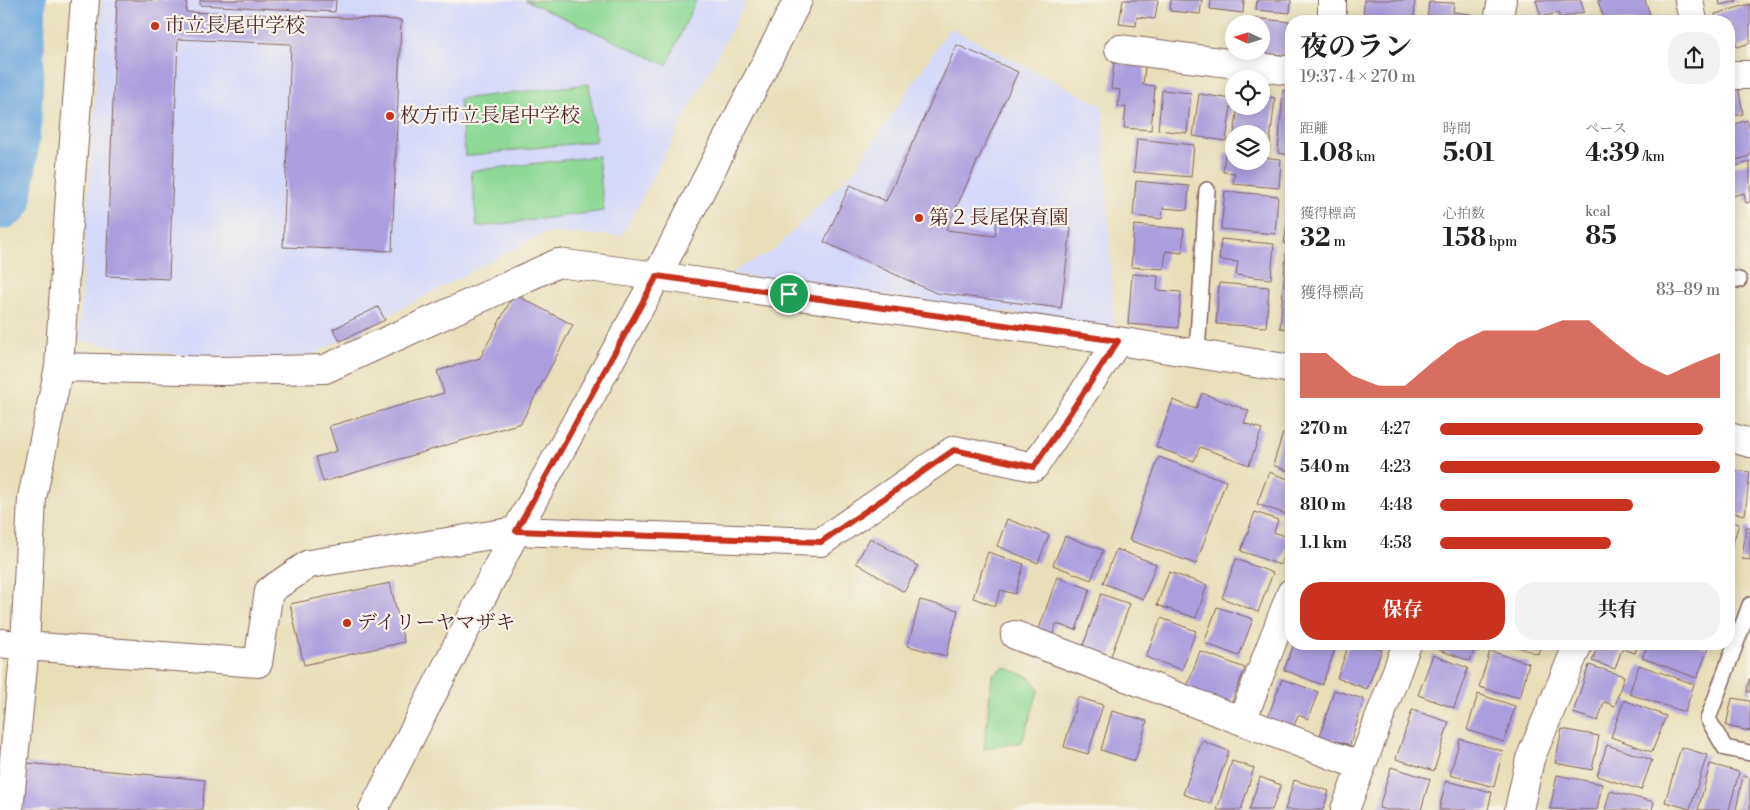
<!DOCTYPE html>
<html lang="ja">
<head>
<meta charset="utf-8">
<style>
  body { margin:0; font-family:"Libre Bodoni","Noto Serif JP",serif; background:#f2f2f2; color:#202124; height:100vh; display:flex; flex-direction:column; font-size:19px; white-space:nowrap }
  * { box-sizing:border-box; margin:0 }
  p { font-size:16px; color:#757577 }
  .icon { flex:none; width:28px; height:28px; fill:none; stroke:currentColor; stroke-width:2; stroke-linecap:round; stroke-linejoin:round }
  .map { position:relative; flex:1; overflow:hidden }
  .sheet { position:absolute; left:1285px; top:15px; width:450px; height:635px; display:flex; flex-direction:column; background:#fff; border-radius:20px; box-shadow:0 2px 12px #0003 }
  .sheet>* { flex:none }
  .needle { width:32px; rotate:274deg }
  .buttons { position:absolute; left:1225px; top:15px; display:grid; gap:10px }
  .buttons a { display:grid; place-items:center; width:45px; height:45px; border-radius:50%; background:#fff; box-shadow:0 2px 12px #0003; font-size:25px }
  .pin { position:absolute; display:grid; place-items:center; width:42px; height:42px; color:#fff; margin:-21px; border:2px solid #fff; border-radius:50%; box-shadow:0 1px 5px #0007 }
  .round { display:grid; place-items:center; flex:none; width:52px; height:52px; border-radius:20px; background:#f2f2f2 }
  .summary { display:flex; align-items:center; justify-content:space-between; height:85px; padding:0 15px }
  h1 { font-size:28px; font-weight:700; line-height:38px }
  .stats { display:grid; grid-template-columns:repeat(3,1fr); gap:8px; height:85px; padding:5px 15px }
  .stats div { display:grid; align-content:center }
  .stats b { font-size:25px; font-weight:700 }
  .stats small { font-size:14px; font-weight:400 }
  .stats p { font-size:14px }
  .chart { height:140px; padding:10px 15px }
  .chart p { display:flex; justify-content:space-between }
  .chart svg { width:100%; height:90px; margin-top:5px; fill:#c8321e; opacity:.7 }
  .button { display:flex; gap:10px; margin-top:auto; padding:10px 15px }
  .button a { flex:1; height:58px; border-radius:20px; background:#c8321e; color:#fff; font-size:20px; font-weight:700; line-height:58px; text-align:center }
  .button a+a { background:#f2f2f2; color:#202124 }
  ul { padding:0 15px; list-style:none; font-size:16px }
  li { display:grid; grid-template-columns:80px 60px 1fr; align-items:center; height:38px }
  li i { height:12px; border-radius:6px; background:#c8321e }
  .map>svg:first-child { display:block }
  .built { fill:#d4d8f9 }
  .green { fill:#8ed996; stroke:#6c7c60 }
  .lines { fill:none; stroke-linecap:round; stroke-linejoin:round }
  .river { stroke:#6ea9df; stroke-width:65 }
  .building { fill:#ab9ede }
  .service-casing { stroke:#81625d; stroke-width:18 }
  .minor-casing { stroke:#81625d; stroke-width:30 }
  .tertiary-casing { stroke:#81625d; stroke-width:30 }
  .service { stroke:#fff; stroke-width:15 }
  .minor { stroke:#fff; stroke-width:28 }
  .tertiary { stroke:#fff; stroke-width:28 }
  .route-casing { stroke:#fff; stroke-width:10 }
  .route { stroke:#c8321e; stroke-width:6 }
  .poi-dot { fill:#c8321e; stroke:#f7f3e8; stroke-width:2 }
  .labels { text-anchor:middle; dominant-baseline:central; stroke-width:4.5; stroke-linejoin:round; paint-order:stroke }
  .poi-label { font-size:20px; fill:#4a1f2b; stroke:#f7f3e8; text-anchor:start }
</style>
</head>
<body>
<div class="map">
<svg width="1750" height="810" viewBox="0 0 1750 810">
  <rect width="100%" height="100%" fill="#f7f3e8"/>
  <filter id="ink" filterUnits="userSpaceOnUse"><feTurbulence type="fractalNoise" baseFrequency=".02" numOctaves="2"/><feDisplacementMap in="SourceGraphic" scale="10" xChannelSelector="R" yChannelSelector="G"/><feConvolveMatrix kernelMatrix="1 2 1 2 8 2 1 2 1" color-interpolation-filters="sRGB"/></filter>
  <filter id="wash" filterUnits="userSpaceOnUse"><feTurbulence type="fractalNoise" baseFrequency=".0096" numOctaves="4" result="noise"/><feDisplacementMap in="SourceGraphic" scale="20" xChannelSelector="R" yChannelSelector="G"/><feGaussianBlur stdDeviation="1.12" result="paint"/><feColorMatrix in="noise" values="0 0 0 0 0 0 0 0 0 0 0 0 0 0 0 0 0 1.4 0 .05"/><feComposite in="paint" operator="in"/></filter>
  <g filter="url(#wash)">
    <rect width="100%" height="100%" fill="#e8dfb9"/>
    <!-- built -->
    <path class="built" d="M 102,0 L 747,0 L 622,236 L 545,233 L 310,356 L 210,359 L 78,341 Z
      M 950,28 L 1103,106 L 1114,327 L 728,274 L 773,251 L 855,169 Z"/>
    <!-- green -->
    <path class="green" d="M 525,0 L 696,0 L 667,65 Z
      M 589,84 L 596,141 L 465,156 L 459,99 Z
      M 598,156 L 604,211 L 477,227 L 471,171 Z
      M 1004,667 L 1029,677 L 1039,689 L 1022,742 L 984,749 L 992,675 Z"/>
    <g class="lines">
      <!-- river -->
      <path class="river" d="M 0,197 L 9,120 L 14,0"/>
    </g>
    <g id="blocks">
      <!-- building -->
      <path class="building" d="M 117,0 L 187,0 L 186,12 L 401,20 L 392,251 L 283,247 L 291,44 L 178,39 L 169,279 L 106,276 Z
        M 200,0 L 336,0 L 335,12 L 200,5 Z
        M 1123,0 L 1158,0 L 1155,19 L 1137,17 L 1136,26 L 1119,24 Z
        M 1171,0 L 1202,0 L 1200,14 L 1170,11 Z
        M 1211,0 L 1244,0 L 1243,13 L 1210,9 Z
        M 1257,0 L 1291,0 L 1290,13 L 1256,10 Z
        M 1364,0 L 1415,0 L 1414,21 L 1363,21 Z
        M 1536,0 L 1581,0 L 1584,12 L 1560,18 L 1558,13 L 1541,17 Z
        M 1600,0 L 1645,0 L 1652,21 L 1605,21 L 1598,1 Z
        M 1719,0 L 1737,0 L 1737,1 L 1720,5 Z
        M 1429,2 L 1454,3 L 1453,12 L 1471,14 L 1471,21 L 1427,21 Z
        M 1750,4 L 1750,43 L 1737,47 L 1734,33 L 1729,35 L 1729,21 L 1717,21 L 1715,14 Z
        M 1594,16 L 1595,21 L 1577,21 Z
        M 1253,18 L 1291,22 L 1291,56 L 1261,53 L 1261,24 L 1253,24 Z
        M 957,45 L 1018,72 L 946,230 L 995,236 L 997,218 L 1071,227 L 1061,308 L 936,293 L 824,242 L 850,185 L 886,201 Z
        M 1114,63 L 1145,66 L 1143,85 L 1155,86 L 1151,130 L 1124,128 L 1126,107 L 1118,107 L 1120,90 L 1111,89 Z
        M 1737,80 L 1743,114 L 1729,117 L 1729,82 Z
        M 1162,90 L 1191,93 L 1187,133 L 1158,130 Z
        M 1283,90 L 1291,91 L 1291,155 L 1278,153 Z
        M 1199,94 L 1232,99 L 1226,141 L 1193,136 Z
        M 1261,96 L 1275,98 L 1269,150 L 1261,149 L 1261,134 L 1234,134 L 1238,106 L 1261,106 Z
        M 1747,120 L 1750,131 L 1750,156 L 1729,162 L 1729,126 Z
        M 1137,139 L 1194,145 L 1191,177 L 1134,172 Z
        M 1225,153 L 1234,154 L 1234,161 L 1261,161 L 1261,157 L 1281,159 L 1279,188 L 1233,184 L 1235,173 L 1223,172 Z
        M 1750,162 L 1750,202 L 1746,203 L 1744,193 L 1729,197 L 1729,168 Z
        M 1136,181 L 1189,186 L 1187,210 L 1163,208 L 1162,219 L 1133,216 Z
        M 1225,191 L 1278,196 L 1275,234 L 1221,229 Z
        M 1289,207 L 1291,208 L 1291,245 L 1284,244 Z
        M 1134,225 L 1184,229 L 1182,253 L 1166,251 L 1164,269 L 1131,267 Z
        M 1221,239 L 1274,244 L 1271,279 L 1236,275 L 1238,262 L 1219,260 Z
        M 1286,253 L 1291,254 L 1291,329 L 1280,328 Z
        M 1132,274 L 1158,276 L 1157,290 L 1181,292 L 1178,328 L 1128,324 Z
        M 1219,283 L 1269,287 L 1266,327 L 1216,324 Z
        M 514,294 L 573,325 L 521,423 L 323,482 L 316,457 L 337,451 L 329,426 L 444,393 L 437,371 L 480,358 Z
        M 378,307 L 385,320 L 340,341 L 333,329 Z
        M 1202,393 L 1249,411 L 1244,423 L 1262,429 L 1249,465 L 1200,447 L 1194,461 L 1156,447 L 1173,400 L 1196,409 Z
        M 1291,414 L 1291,426 L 1287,425 Z
        M 1283,433 L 1291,436 L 1291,472 L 1273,465 Z
        M 1159,457 L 1226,481 L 1196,564 L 1129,540 Z
        M 1729,469 L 1750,472 L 1745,515 L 1729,512 Z
        M 1269,472 L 1291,480 L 1291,516 L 1257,504 Z
        M 1255,512 L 1278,520 L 1274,532 L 1290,538 L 1280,565 L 1241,551 Z
        M 1007,519 L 1049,535 L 1038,563 L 997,546 Z
        M 1729,521 L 1739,524 L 1729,555 Z
        M 1746,527 L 1750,527 L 1750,560 L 1742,559 Z
        M 1065,536 L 1103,550 L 1091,580 L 1053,565 Z
        M 870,538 L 918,566 L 904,592 L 856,563 Z
        M 1116,549 L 1156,564 L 1143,599 L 1103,583 Z
        M 988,552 L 1024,564 L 1015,594 L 1001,590 L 995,606 L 973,598 Z
        M 1236,559 L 1273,573 L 1258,612 L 1222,598 Z
        M 1169,572 L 1207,585 L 1196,618 L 1157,605 Z
        M 1057,577 L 1090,589 L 1076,630 L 1056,624 L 1052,637 L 1038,632 Z
        M 390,583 L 404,642 L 304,665 L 290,604 Z
        M 1101,594 L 1130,604 L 1111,656 L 1083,646 Z
        M 920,600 L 958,610 L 946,656 L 908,646 Z
        M 1217,607 L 1253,619 L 1239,656 L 1204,643 Z
        M 1161,618 L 1196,631 L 1182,670 L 1146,657 Z
        M 1294,644 L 1337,644 L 1322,685 L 1284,670 Z
        M 1349,644 L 1365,644 L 1382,650 L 1367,689 L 1337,678 Z
        M 1441,644 L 1476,644 L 1470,661 L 1439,650 Z
        M 1509,644 L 1541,644 L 1538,654 Z
        M 1598,644 L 1638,644 L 1635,653 L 1622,649 L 1615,669 L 1592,661 Z
        M 1648,644 L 1694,644 L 1708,649 L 1697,678 L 1642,658 Z
        M 1200,651 L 1245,668 L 1230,707 L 1186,690 Z
        M 1490,651 L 1529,663 L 1520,698 L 1479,687 Z
        M 1433,655 L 1468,668 L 1454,708 L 1418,695 Z
        M 1589,665 L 1624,676 L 1615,706 L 1604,702 L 1598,721 L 1573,713 Z
        M 1639,665 L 1694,684 L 1685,712 L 1629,694 Z
        M 1282,679 L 1318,692 L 1308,719 L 1298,715 L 1292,732 L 1266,722 Z
        M 1749,679 L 1750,679 L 1750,692 L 1747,692 Z
        M 1334,690 L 1364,699 L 1350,745 L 1320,736 Z
        M 1478,694 L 1515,706 L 1504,742 L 1467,730 Z
        M 1078,697 L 1103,705 L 1088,754 L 1064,747 Z
        M 1732,698 L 1750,701 L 1750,731 L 1726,726 Z
        M 1624,700 L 1666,716 L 1652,752 L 1611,737 Z
        M 1412,710 L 1449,722 L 1434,771 L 1396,759 Z
        M 1112,711 L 1147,721 L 1135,761 L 1101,750 Z
        M 1562,729 L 1599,736 L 1592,770 L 1555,763 Z
        M 1460,739 L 1503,751 L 1494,787 L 1450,775 Z
        M 1202,741 L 1229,751 L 1210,804 L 1183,794 Z
        M 1607,745 L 1652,760 L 1641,790 L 1597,776 Z
        M 1681,747 L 1707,755 L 1690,809 L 1665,802 Z
        M 1232,761 L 1254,768 L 1241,810 L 1217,810 Z
        M 27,763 L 205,780 L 202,810 L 22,810 Z
        M 1710,764 L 1739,772 L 1729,810 L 1698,810 Z
        M 1391,767 L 1430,779 L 1421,810 L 1386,810 L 1379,808 Z
        M 1557,775 L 1602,784 L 1597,810 L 1550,809 Z
        M 1743,776 L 1750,778 L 1750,810 L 1736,810 Z
        M 1260,777 L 1281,785 L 1272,810 L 1249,810 Z
        M 1294,780 L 1329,791 L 1323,810 L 1285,810 Z
        M 1446,781 L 1492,792 L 1488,810 L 1439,810 Z
        M 1610,791 L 1654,802 L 1652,810 L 1605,810 Z"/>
    </g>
  </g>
  <g filter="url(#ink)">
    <use href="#blocks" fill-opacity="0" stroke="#81625d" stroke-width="1"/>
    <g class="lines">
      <!-- service casing -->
      <g class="service-casing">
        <path id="service" d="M 1729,278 L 1739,280
          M 1197,353 L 1207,190
          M 1750,605 L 1708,719 L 1725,748 L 1750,753"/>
      </g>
      <!-- minor casing -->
      <g class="minor-casing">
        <path id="minor" d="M 1689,0 L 1693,21
          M 1332,21 L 1332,0
          M 1498,21 L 1502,0
          M 1119,49 L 1291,71
          M 1729,75 L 1750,75
          M 59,367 L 221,371 L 325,369 L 558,263 L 657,276 L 1118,341 L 1291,369
          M 1729,437 L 1750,443
          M 1015,635 L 1361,766
          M 0,643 L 25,646 L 258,663 L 269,591 L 309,564 L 516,531 L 821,542 L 954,450 L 1034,467 L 1118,341
          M 1242,721 L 1291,593
          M 9,810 L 25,646 L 32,498 L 59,367 L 71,178 L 85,0
          M 1345,810 L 1407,644
          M 1519,810 L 1530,759 L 1578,644"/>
      </g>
      <!-- tertiary casing -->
      <g class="tertiary-casing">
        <path id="tertiary" d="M 373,810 L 516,531 L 657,276 L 798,0"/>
      </g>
      <!-- service -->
      <use href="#service" class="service"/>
      <!-- minor -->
      <use href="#minor" class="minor"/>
      <!-- tertiary -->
      <use href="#tertiary" class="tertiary"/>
    </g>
  </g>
  <g class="lines" filter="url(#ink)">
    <!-- route casing -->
    <g class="route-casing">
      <path id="route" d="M 657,276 L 1118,341 L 1034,467 L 954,450 L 821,542 L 516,531 Z"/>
    </g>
    <!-- route -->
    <use href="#route" class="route"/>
  </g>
  <!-- markers -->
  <g class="poi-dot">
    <circle cx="155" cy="26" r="5"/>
    <circle cx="390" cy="116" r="5"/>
    <circle cx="919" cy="218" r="5"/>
    <circle cx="347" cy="623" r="5"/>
  </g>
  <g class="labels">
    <!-- poi labels -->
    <g class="poi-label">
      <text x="165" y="26">市立長尾中学校</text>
      <text x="400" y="116">枚方市立長尾中学校</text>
      <text x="929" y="218">第２長尾保育園</text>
      <text x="357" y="623">デイリーヤマザキ</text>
    </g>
  </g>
</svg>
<div class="buttons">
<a><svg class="needle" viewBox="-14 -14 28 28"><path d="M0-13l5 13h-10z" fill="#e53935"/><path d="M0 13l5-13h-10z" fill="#757577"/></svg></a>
<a><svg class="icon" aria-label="locate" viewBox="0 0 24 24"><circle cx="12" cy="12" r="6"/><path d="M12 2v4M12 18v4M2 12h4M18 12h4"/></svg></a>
<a><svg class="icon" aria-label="layers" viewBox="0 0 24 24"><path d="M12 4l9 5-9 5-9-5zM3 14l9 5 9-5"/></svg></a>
</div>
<div class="pin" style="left:789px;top:294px;background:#1e9e55"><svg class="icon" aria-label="arrive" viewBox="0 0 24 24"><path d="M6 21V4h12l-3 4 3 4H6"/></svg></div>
<section class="sheet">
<div class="summary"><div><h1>夜のラン</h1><p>19:37 · 4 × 270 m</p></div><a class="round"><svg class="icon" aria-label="share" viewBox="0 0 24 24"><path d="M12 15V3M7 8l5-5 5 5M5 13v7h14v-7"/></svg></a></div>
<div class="stats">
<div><p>距離</p><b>1.08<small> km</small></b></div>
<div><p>時間</p><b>5:01</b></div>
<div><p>ペース</p><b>4:39<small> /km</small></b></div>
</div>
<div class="stats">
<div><p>獲得標高</p><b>32<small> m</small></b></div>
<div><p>心拍数</p><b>158<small> bpm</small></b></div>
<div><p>kcal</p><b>85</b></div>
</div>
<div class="chart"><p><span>獲得標高</span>83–89 m</p>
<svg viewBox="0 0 160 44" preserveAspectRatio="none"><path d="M0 44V22L10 22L20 33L30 38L40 38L50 27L60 17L70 11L80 11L90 11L100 6L110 6L120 17L130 27L140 33L150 27L160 22V44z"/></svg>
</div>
<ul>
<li><b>270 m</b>4:27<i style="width:94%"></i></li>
<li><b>540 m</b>4:23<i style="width:100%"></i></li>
<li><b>810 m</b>4:48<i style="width:69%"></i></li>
<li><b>1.1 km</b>4:58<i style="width:61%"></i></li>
</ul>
<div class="button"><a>保存</a><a>共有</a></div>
</section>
</div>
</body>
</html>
